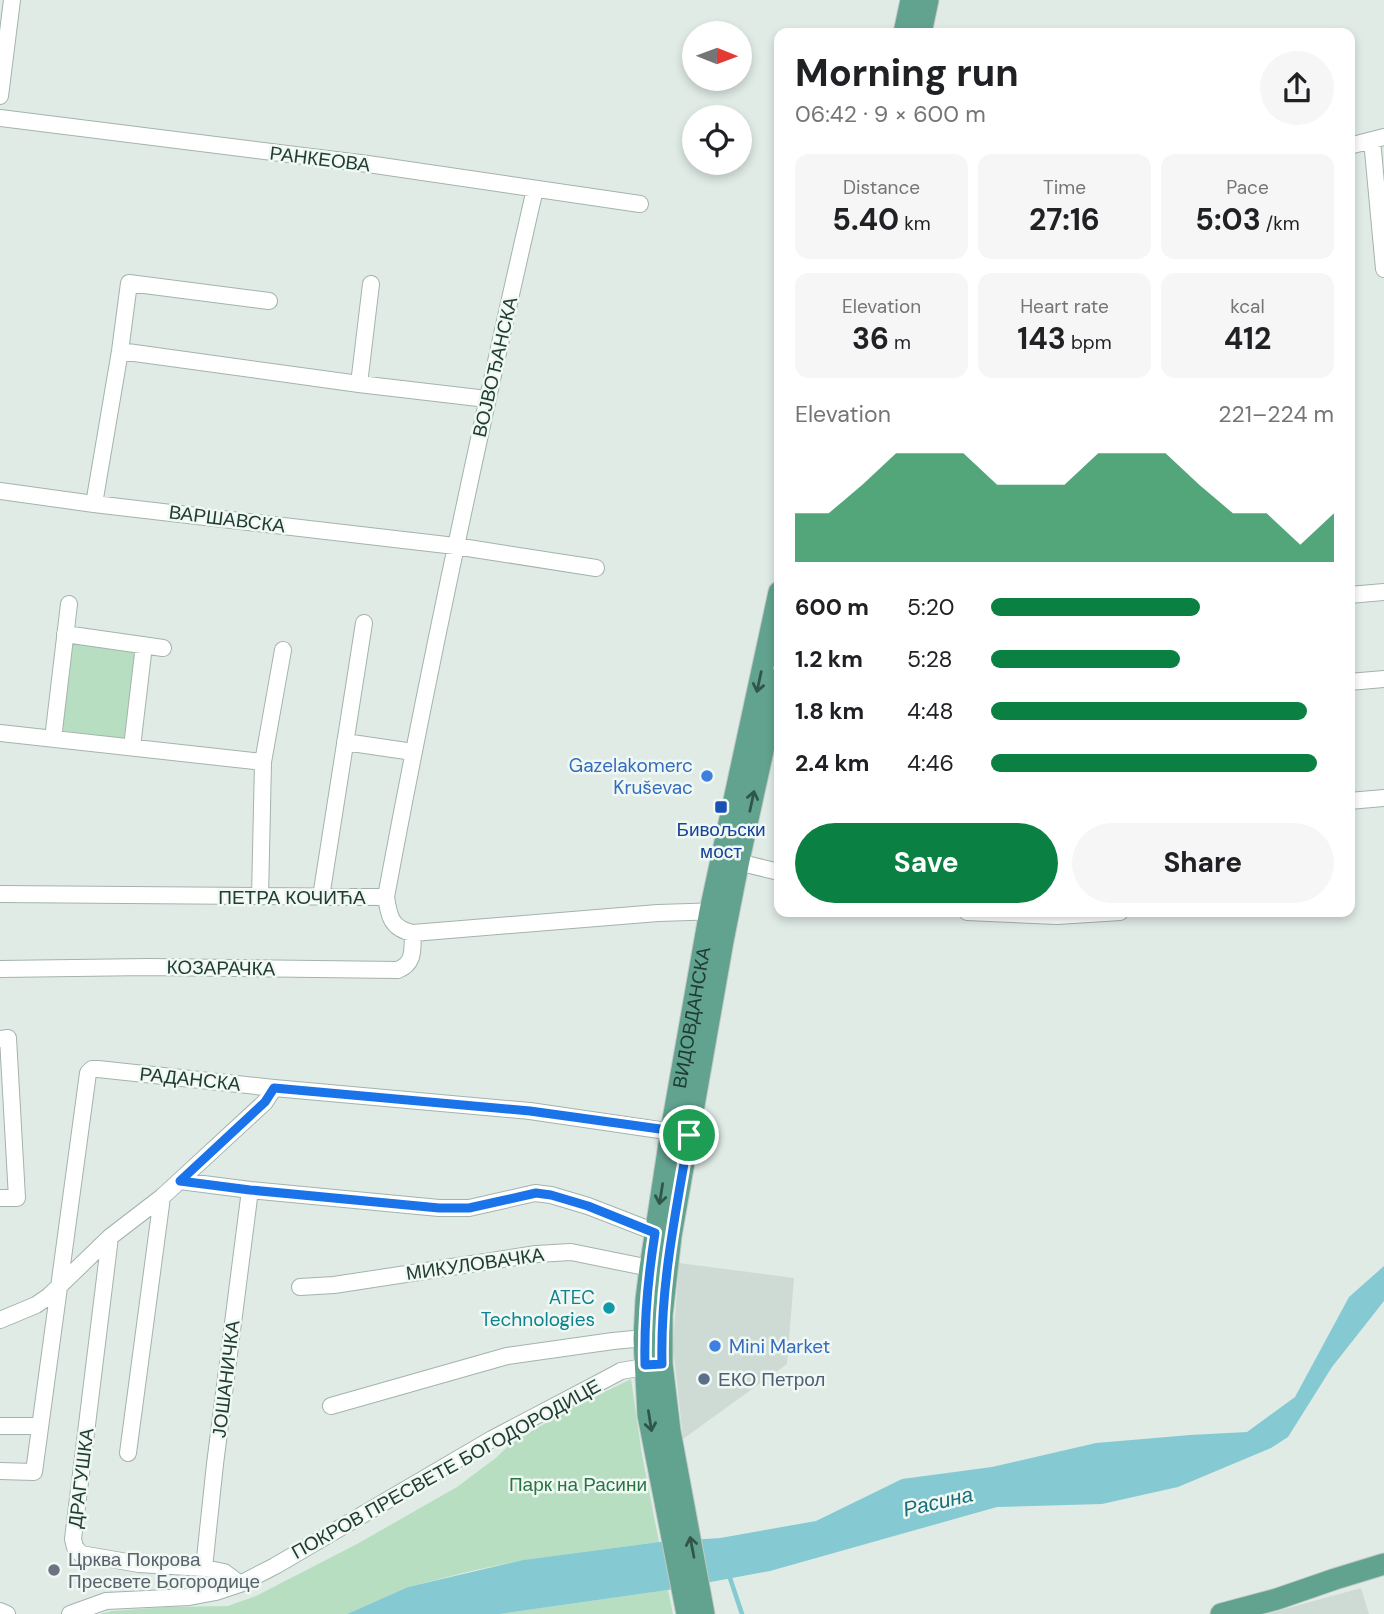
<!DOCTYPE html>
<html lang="en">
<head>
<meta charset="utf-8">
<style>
  body { margin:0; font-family:"DM Sans",sans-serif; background:#f6f6f6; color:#202124; height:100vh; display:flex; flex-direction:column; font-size:26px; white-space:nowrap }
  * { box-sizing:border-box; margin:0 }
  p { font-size:23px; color:#757577 }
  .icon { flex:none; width:38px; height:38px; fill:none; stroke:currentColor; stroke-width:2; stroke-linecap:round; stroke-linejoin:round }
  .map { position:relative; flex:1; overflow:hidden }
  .side { position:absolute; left:774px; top:28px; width:581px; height:889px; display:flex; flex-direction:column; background:#fff; border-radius:14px; box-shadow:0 4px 10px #0003 }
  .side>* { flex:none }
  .needle { width:46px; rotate:91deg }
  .fabs { position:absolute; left:682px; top:21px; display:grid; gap:14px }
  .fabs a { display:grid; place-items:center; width:70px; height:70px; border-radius:50%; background:#fff; box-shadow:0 4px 10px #0003; font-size:35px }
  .pin { position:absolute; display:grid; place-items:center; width:60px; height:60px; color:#fff; margin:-30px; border:4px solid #fff; border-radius:50%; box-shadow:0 2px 7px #0007 }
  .round { display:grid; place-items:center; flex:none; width:74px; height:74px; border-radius:37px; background:#f6f6f6 }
  .head { display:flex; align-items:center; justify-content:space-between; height:119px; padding:0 21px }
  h1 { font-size:38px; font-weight:700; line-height:52px }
  .figures { display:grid; grid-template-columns:repeat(3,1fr); gap:10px; height:119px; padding:7px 21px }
  .figures div { display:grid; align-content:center; border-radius:14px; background:#f6f6f6; text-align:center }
  .figures b { font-size:30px; font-weight:700 }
  .figures small { font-size:19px; font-weight:400 }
  .figures p { font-size:19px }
  .chart { height:196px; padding:14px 21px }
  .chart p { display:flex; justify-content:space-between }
  .chart svg { width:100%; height:126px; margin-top:7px; fill:#0b8043; opacity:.7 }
  .primary-button { display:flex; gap:14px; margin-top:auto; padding:14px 21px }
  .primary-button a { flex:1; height:80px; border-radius:42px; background:#0b8043; color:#fff; font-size:28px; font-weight:700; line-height:80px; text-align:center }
  .primary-button a+a { background:#f6f6f6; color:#202124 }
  ul { padding:0 21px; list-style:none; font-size:23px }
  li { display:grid; grid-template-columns:112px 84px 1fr; align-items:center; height:52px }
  li i { height:18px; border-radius:9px; background:#0b8043 }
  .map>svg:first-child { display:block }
  .built { fill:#cedbd4 }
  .green { fill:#b7dec0 }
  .water { fill:#85cad3 }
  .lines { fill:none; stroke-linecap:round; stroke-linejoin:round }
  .stream { stroke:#85cad3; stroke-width:4.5 }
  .street-casing { stroke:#a3b3ad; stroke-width:18 }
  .primary-casing { stroke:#c1c8c6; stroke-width:23 }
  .street { stroke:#fff; stroke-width:16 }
  .primary { stroke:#62a38f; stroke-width:21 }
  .oneway { stroke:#30564a }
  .route-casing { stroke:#fff; stroke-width:14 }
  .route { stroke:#1a73e8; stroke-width:9 }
  .shop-dot { fill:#3f7fe0; stroke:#f0f8f4; stroke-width:2.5 }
  .transit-dot { fill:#1a4fb4; stroke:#f0f8f4; stroke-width:2.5 }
  .culture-dot { fill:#0f9aa8; stroke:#f0f8f4; stroke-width:2.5 }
  .service-dot { fill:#5c6f8a; stroke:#f0f8f4; stroke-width:2.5 }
  .worship-dot { fill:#6b7280; stroke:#f0f8f4; stroke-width:2.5 }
  .labels { text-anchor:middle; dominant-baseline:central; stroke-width:5; stroke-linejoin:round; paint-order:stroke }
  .street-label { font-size:19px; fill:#203c33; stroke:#f0f8f4 }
  .shop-label { font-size:19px; fill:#366cbe; stroke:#f0f8f4; text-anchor:end }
  .transit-label { font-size:19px; fill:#164399; stroke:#f0f8f4 }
  .culture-label { font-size:19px; fill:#0d838f; stroke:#f0f8f4; text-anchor:end }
  .service-label { font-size:19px; fill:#4e5e75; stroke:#f0f8f4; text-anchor:start }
  .park-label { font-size:19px; fill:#297443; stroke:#f0f8f4 }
  .worship-label { font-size:19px; fill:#5b616d; stroke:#f0f8f4; text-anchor:start }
  .water-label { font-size:21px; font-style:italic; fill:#186e7a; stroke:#f0f8f4 }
</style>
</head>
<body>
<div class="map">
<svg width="1384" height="1614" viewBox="0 0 1384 1614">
  <rect width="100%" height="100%" fill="#e0ebe6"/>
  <!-- built -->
  <path class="built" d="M 679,1263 L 794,1278 L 787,1364 L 683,1439 L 673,1346 Z
    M 1361,1588 L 1369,1614 L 1266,1614 Z"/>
  <!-- green -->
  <path class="green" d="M 72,642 L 137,651 L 124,739 L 59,730 Z
    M 631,1379 L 642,1455 L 659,1542 L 523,1560 L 471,1571 L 408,1587 L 347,1614 L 100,1614 L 112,1611 L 167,1607 L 228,1606 L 256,1596 L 357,1544 L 457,1487 L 497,1457 L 509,1445 L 564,1412 Z
    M 668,1590 L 673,1614 L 500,1614 Z"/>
  <!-- water -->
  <path class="water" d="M 1384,1266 L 1384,1301 L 1332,1367 L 1288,1437 L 1271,1448 L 1178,1487 L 1102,1504 L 997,1507 L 770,1571 L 668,1590 L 500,1614 L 347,1614 L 408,1587 L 523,1560 L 659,1542 L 720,1538 L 816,1521 L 902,1479 L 992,1467 L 1096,1443 L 1190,1435 L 1247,1432 L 1295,1397 L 1349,1297 Z"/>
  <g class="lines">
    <!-- stream -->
    <path class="stream" d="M 729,1575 L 742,1614"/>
    <!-- street casing -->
    <g class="street-casing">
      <path id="street" d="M 0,96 L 12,0
        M 0,118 L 368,164 L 640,204
        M 1372,140 L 1384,269
        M 1349,146 L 1384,137
        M 535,189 C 481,424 430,660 386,897 C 389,916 391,929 413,933 L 658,913 L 721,911
        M 120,351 L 359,384 L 487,399
        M 359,384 L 371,284
        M 0,491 L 94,504 L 455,546 L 596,568
        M 94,504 L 120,351 L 129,283 L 269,301
        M 1349,595 L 1384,592
        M 65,634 L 163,648
        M 1349,682 L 1384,679
        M 0,733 L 263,762
        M 53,739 L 69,604
        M 345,742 L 413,752
        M 132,747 L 144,645
        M 1349,801 L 1384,798
        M 739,860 L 750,865 L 779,872
        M 0,894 L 386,897
        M 260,897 L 263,762 L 283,650
        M 321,897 L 364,623
        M 967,912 L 1057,916 L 1120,912
        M 0,969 L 148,967 L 398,970 C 415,963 412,950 413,933
        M 0,1039 L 8,1038 L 17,1198 L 0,1198
        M 180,1181 L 250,1190 L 439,1208 L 469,1208 L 535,1193 L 551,1195 L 588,1206 L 655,1232
        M 110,1237 L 73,1539 L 75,1547 L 81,1554 L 139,1564 L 204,1568 L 224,1572 L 240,1584
        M 300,1287 L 334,1285 L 536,1254 L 571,1252 L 650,1268
        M 0,1320 L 36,1305 L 49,1296 L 110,1237 L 162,1197 L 265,1102 L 274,1088
        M 331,1406 L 507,1356 L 613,1341 L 634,1339 L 653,1339
        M 0,1426 L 40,1426
        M 128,1453 L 162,1197
        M 0,1471 L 34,1472 L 88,1073 L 92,1069 L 98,1069 L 274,1088 L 530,1111 L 680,1133
        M 204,1568 L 215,1464 L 250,1190
        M 0,1611 L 7,1614
        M 70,1614 L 106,1601 L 189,1597 L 216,1592 L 240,1584 L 275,1566 L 492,1439 L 608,1378 L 621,1371 L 655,1365"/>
    </g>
    <!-- primary casing -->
    <g class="primary-casing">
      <g id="primary">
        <path d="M 904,33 L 911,0"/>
        <path d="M 921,33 L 928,0"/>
        <path id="s1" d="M 687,1614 L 648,1415 L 644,1339 L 646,1300 L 650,1268 L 671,1131 L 710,911 L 779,592"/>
        <path d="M 704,1614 L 670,1431 L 662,1364 L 662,1315 L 671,1236 L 723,941 L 739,860 L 779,678"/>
        <path d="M 1221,1614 L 1277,1599 L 1335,1579 L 1384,1564"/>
      </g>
    </g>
    <!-- street -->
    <use href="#street" class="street"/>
    <!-- primary -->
    <use href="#primary" class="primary"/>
  </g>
  <!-- one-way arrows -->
  <defs><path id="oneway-shaft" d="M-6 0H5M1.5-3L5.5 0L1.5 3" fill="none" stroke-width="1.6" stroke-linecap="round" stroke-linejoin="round" transform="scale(1.75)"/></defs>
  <g class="oneway">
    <use href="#oneway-shaft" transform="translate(759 682) rotate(102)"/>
    <use href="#oneway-shaft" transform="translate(752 801) rotate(-78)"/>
    <use href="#oneway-shaft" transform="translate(661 1194) rotate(99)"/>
    <use href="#oneway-shaft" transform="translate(650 1421) rotate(81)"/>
    <use href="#oneway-shaft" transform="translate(692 1547) rotate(-101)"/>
  </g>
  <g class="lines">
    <!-- route casing -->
    <g class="route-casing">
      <path id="route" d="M 274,1088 L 530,1111 L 660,1129 L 689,1135 C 676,1211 660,1287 662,1364 L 645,1365 C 644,1321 648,1277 655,1233 L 588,1206 L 551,1195 L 536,1193 L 469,1208 L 439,1208 L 250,1190 L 180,1181 L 265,1102 Z"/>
    </g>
    <!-- route -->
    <use href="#route" class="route"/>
  </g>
  <!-- markers -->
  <g class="shop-dot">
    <circle cx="707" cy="776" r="7"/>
    <circle cx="715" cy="1346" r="7"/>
  </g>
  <rect class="transit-dot" x="714" y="800" width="14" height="14" rx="3.5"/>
  <circle class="culture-dot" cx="609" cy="1308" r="7"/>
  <circle class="service-dot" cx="704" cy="1379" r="7"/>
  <circle class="worship-dot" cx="54" cy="1570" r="7"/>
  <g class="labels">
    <!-- street labels -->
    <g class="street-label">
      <text transform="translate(320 159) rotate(7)">РАНКЕОВА</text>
      <text transform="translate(495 367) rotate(-77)">ВОЈВОЂАНСКА</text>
      <text transform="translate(227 519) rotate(7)">ВАРШАВСКА</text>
      <text x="292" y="897">ПЕТРА КОЧИЋА</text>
      <text transform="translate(221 968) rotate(1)">КОЗАРАЧКА</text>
      <text stroke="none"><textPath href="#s1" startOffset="604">ВИДОВДАНСКА</textPath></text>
      <text transform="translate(190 1079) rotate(6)">РАДАНСКА</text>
      <text transform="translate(475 1264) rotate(-8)">МИКУЛОВАЧКА</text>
      <text transform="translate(226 1379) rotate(-83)">ЈОШАНИЧКА</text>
      <text transform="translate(446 1469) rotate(-29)">ПОКРОВ ПРЕСВЕТЕ БОГОДОРОДИЦЕ</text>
      <text transform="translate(81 1478) rotate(-83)">ДРАГУШКА</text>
    </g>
    <!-- shop labels -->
    <g class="shop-label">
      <text x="693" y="765">Gazelakomerc<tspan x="693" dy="22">Kruševac</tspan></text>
      <text x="729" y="1346" text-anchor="start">Mini Market</text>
    </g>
    <!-- transit labels -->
    <g class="transit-label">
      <text x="721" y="829">Бивољски<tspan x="721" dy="22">мост</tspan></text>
    </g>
    <!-- culture labels -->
    <g class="culture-label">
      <text x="595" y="1297">ATEC<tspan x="595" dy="22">Technologies</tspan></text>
    </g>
    <!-- service labels -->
    <g class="service-label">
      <text x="718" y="1379">ЕКО Петрол</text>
    </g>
    <!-- park labels -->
    <g class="park-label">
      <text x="578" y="1484">Парк на Расини</text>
    </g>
    <!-- worship labels -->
    <g class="worship-label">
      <text x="68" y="1559">Црква Покрова<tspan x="68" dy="22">Пресвете Богородице</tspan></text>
    </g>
    <!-- water labels -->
    <g class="water-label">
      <text transform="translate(938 1502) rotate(-13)">Расина</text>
    </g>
  </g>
</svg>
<div class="fabs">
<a><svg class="needle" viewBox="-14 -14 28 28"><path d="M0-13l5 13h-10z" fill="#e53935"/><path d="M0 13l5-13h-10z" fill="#757577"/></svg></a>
<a><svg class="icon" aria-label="locate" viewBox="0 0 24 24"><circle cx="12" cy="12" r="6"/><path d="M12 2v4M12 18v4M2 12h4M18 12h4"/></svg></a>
</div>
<div class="pin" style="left:689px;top:1135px;background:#1e9e55"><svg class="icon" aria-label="arrive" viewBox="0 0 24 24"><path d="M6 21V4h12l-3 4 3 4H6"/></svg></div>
<section class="side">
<div class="head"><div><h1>Morning run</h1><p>06:42 · 9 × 600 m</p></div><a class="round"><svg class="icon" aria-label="share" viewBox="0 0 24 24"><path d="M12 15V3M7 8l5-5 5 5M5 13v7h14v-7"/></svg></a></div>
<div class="figures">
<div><p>Distance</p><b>5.40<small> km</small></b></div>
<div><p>Time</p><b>27:16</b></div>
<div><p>Pace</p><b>5:03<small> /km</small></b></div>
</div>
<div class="figures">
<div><p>Elevation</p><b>36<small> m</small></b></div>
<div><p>Heart rate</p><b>143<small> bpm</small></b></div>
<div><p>kcal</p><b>412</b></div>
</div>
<div class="chart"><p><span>Elevation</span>221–224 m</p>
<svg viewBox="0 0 160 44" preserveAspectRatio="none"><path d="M0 44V27L10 27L20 17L30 6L40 6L50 6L60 17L70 17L80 17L90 6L100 6L110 6L120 17L130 27L140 27L150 38L160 27V44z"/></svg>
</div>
<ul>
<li><b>600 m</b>5:20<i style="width:61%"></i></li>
<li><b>1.2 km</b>5:28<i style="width:55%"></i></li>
<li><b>1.8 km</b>4:48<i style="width:92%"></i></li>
<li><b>2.4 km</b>4:46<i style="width:95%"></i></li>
</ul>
<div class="primary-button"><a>Save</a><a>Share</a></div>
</section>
</div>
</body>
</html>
